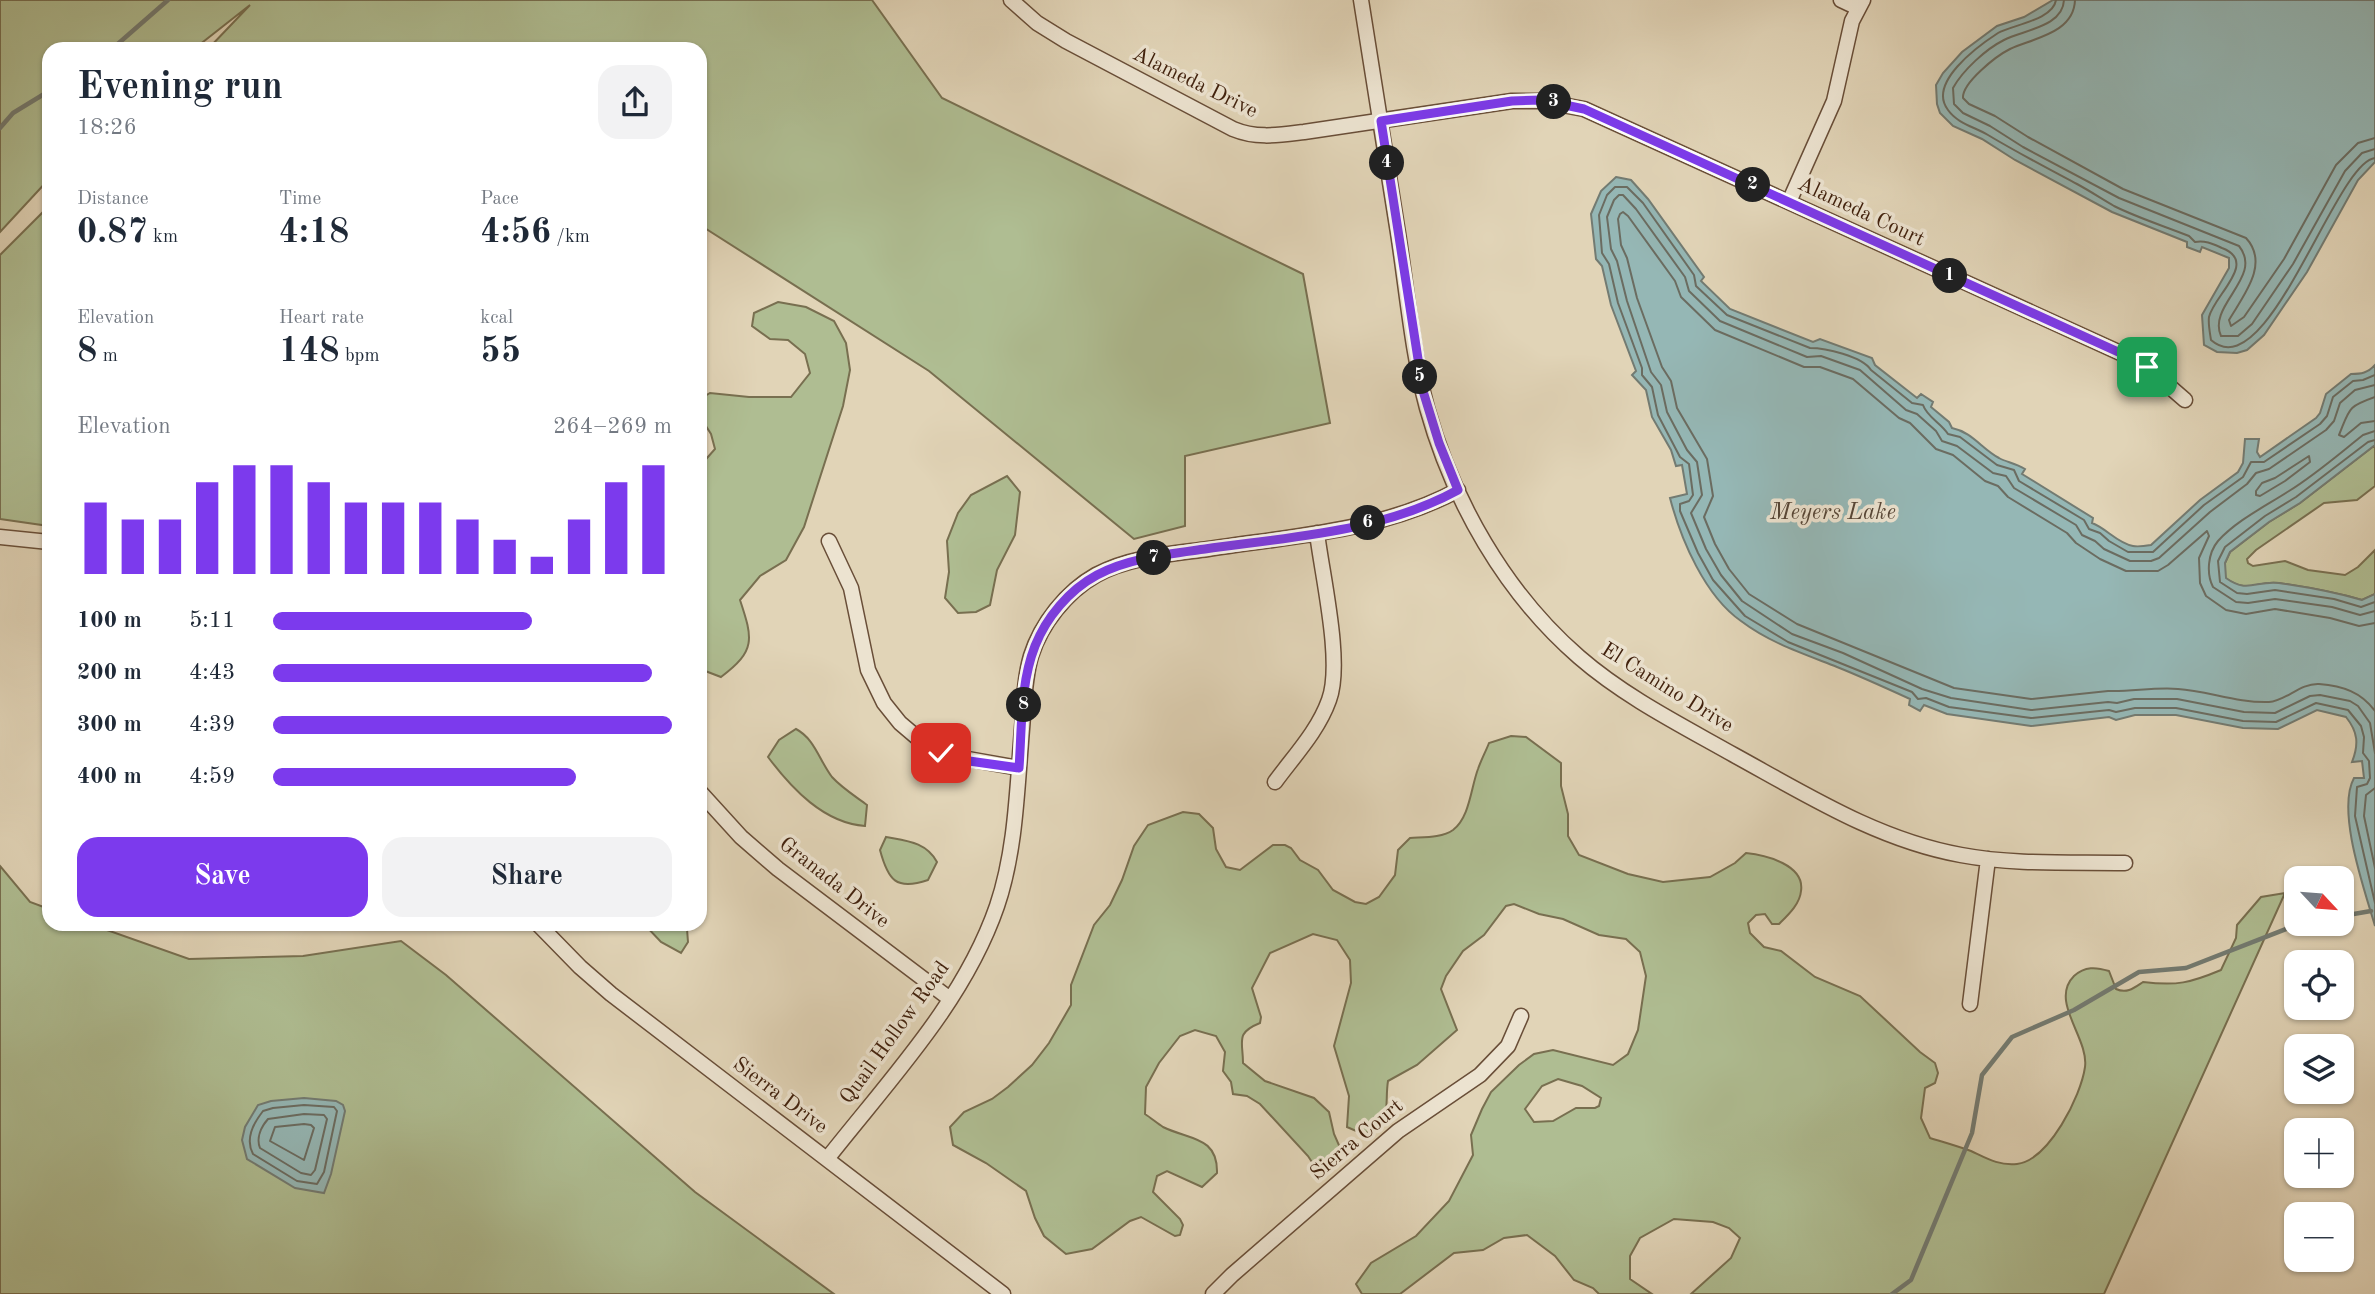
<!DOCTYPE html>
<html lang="en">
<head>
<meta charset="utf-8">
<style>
  body { margin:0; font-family:"Old Standard TT",serif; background:#f2f2f3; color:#1f2937; height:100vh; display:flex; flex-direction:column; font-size:26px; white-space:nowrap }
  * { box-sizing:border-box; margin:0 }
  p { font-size:23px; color:#747a83 }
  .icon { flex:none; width:38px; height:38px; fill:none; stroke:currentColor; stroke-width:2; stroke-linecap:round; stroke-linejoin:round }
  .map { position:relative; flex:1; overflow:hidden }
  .details { position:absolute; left:42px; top:42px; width:665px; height:889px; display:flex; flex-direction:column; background:#fff; border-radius:21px; box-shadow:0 2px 5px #0004 }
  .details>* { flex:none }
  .needle { width:46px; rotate:116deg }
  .buttons { position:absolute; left:2284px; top:866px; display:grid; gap:14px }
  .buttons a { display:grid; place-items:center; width:70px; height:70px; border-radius:14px; background:#fff; box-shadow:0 2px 5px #0004; font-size:35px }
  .pin { position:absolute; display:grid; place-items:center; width:60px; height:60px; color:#fff; margin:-30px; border-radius:14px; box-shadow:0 4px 10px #0006 }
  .km { position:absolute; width:35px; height:35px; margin:-18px; border-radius:50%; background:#222; color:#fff; font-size:19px; line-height:35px; text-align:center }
  .round { display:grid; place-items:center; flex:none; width:74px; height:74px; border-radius:21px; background:#f2f2f3 }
  .overview { display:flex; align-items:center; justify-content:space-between; height:119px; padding:0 35px }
  h1 { font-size:38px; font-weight:800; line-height:52px }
  .stats { display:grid; grid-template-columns:repeat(3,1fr); gap:10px; height:119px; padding:7px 35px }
  .stats div { display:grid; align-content:center }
  .stats b { font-size:35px; font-weight:800 }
  .stats small { font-size:19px; font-weight:400 }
  .stats p { font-size:19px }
  .chart { height:196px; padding:14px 35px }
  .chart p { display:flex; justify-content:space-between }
  .chart svg { width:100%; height:126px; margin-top:7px; stroke:#7c3aed; stroke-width:6 }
  .primary-button { display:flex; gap:14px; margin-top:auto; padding:14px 35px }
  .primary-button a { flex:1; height:80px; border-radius:21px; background:#7c3aed; color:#fff; font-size:28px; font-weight:800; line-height:80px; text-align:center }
  .primary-button a+a { background:#f2f2f3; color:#1f2937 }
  ul { padding:0 35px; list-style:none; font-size:23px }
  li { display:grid; grid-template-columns:112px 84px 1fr; align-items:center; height:52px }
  li i { height:18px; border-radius:9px; background:#7c3aed }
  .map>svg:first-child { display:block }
  .green { fill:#afbd92; stroke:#786f50; stroke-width:2; fill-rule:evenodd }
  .water { fill:#95b7b5; stroke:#737b72; stroke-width:2 }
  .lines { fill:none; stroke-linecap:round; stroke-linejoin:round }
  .shore { stroke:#6b6c61; stroke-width:2 }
  .stream { stroke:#737b72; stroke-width:4.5 }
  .minor-casing { stroke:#694e38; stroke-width:17 }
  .minor { stroke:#ece3d0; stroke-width:14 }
  .route-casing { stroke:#fff; stroke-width:14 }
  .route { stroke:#7c3aed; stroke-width:9 }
  .labels { text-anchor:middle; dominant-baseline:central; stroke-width:7; stroke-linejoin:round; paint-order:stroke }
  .street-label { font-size:21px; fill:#41210d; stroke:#ece3d0 }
  .water-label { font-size:23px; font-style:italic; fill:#564637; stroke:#ece3d0 }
</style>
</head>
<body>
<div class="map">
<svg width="2375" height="1294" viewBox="0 0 2375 1294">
  <rect width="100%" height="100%" fill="#e1d4b7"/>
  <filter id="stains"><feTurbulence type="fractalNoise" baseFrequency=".00286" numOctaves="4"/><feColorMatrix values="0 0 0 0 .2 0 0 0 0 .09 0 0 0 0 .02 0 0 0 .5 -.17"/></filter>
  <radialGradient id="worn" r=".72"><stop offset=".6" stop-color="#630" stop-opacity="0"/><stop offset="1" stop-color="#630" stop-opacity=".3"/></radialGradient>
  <!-- green -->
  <path class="green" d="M 0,0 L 872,0 L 942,98 L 1303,274 L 1330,423 L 1185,456 L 1185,526 L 1134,539 L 929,371 L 700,225 L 700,49 L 208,49 L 250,5 L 194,49 L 49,49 L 49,179 L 0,232 Z
    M 49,206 L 49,526 L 0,519 L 0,255 Z
    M 778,302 L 806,307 L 834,321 L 846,343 L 850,370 L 843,406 L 804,527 L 786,560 L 760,576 L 740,600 C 753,639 756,651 721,677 L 700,669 L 700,466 L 715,449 L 711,434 L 700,417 L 700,399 L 710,393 L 749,397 L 791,397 L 810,373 L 805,354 L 788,340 L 770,339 L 752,326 L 754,313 Z
    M 2375,445 L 2375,486 L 2357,500 L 2324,503 L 2256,550 L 2247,559 L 2248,563 L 2253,566 L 2285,561 L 2308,570 L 2345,575 L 2358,567 L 2375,550 L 2375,594 L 2362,600 C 2335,592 2307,587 2279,583 C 2255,580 2250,595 2225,578 L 2225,563 L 2230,552 L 2269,522 L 2300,503 Z
    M 1007,476 L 1020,492 L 1015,535 L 997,570 L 990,605 L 976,612 L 958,613 L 945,598 L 949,572 L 947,541 L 958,513 L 971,495 Z
    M 796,729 C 815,739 819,760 832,777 C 842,788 855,796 867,805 L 865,826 C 824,823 792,789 768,757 L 779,740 Z
    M 1511,736 L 1526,737 L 1561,763 L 1561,786 L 1568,814 L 1568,836 L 1579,855 L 1628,874 L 1663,882 L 1710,877 L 1735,863 L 1746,853 C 1766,855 1805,865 1801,891 C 1800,904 1788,915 1779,924 L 1772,924 L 1765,914 L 1756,915 L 1748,923 L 1750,933 L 1764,947 L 1781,951 L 1815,977 L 1860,996 L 1920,1052 L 1935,1063 L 1938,1073 L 1935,1083 L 1925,1088 L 1921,1118 L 1930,1138 C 1943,1142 1957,1146 1971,1151 C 1986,1158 1999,1166 2017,1164 C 2049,1160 2081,1096 2085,1067 C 2089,1038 2049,1001 2074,976 C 2085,966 2096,967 2109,971 L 2116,989 C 2127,994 2134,988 2143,982 C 2177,986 2190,983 2221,970 L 2236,938 L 2237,925 L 2261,897 L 2285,893 L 2104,1294 L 1691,1294 L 1731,1258 L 1740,1238 L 1729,1228 L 1713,1222 L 1674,1219 L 1640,1238 L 1630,1256 L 1630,1279 L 1652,1294 L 1599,1294 L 1593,1288 L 1574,1280 L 1555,1256 L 1527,1235 L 1504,1238 L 1483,1250 L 1454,1253 L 1400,1294 L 1362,1294 L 1356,1284 L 1371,1263 L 1416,1236 L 1449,1201 L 1473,1155 L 1471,1135 L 1482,1109 L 1491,1092 L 1519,1065 L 1534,1054 L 1553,1050 L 1613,1065 L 1628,1054 L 1638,1030 L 1646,976 L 1640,952 L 1626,939 L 1599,935 L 1563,919 L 1539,914 L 1514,904 L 1506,906 L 1484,935 L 1463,951 L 1446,976 L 1441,989 L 1457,1030 L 1417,1065 L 1388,1081 C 1384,1106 1394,1123 1363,1134 L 1347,1127 L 1349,1096 L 1334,1046 L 1351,983 L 1350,960 L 1337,940 L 1313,934 L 1270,953 L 1252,988 L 1261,1017 L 1260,1023 C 1235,1033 1243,1041 1243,1063 L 1265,1081 L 1314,1098 L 1329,1112 L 1334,1134 L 1342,1152 L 1332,1165 L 1319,1173 L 1308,1156 L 1260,1104 L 1247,1096 L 1233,1094 L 1231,1082 L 1223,1071 L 1225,1052 L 1216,1036 L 1195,1030 L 1180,1036 L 1159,1063 L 1146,1087 L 1145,1114 C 1151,1118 1157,1123 1163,1127 C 1189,1140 1218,1136 1217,1173 L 1202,1187 L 1167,1171 L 1157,1176 L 1153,1192 L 1180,1219 L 1183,1225 L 1180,1235 L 1175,1236 L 1141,1217 L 1130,1221 L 1092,1249 L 1066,1254 L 1044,1236 L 1035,1218 L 1026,1191 L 986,1163 L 953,1145 L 950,1127 L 964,1112 L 992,1099 L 1008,1087 L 1032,1065 L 1049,1043 L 1071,1005 L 1071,985 L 1094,925 L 1110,905 L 1122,880 L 1134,846 L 1148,825 L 1183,812 L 1199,814 L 1213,828 L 1216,849 L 1226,867 L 1240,870 L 1273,845 L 1285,845 L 1291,848 L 1300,860 L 1318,870 L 1333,890 L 1355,902 L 1366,904 L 1379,897 L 1395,875 L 1398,850 L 1410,838 C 1423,837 1442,838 1453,830 C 1470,817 1471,787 1478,769 C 1481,760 1486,751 1489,743 ZM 1558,1079 L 1582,1086 L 1601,1098 L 1599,1106 L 1595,1108 L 1576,1108 L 1553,1121 L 1534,1122 L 1525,1109 L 1542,1086 Z
    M 886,837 C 907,841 926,842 937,862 L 928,880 C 896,891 888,880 880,850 Z
    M 0,866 L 30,902 L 49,909 L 49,924 L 90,924 L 189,959 L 303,956 L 401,941 L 446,975 L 695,1192 L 834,1294 L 0,1294 Z
    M 644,924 L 682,924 L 687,929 L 688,942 L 681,953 L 661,942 Z"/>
  <!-- water -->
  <path class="water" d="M 2053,0 L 2375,0 L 2375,162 L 2358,180 L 2307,272 L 2264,335 L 2247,350 L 2237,353 L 2217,352 L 2204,345 L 2202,315 L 2229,268 L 2229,258 L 2202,247 L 2200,252 L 2187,247 L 2187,242 L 2112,212 L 2015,160 L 1982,139 L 1953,126 L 1940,113 L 1937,104 L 1936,85 L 1943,73 L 1962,52 L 1997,26 L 2024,17 Z
    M 1616,177 L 1631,180 L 1648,199 L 1704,277 L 1701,281 L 1730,309 L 1813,342 L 1820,339 L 1872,358 L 1875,365 L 1917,398 L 1921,394 L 1933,402 L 1931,407 L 1949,422 L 1952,428 C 1972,432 1982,449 1999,458 C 2006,462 2015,463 2025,469 L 2022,474 L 2093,518 L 2092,523 C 2106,528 2117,543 2133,546 C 2138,547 2145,546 2151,545 L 2200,500 L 2238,472 L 2243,463 L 2245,439 L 2259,439 L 2257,452 L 2260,457 L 2316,418 L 2320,413 L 2326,394 L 2351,374 C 2361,374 2368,373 2375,365 L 2375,445 L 2300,503 L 2269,522 L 2230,552 L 2225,563 L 2226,578 C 2248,594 2256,580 2279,583 C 2307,587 2335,592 2362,600 L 2375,594 L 2375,926 C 2365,891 2336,811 2354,778 L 2364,778 L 2362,761 L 2352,762 C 2359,744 2358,732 2346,717 L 2317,710 L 2278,729 L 2243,728 L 2176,715 L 2135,715 L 2116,720 L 2109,717 L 2031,726 L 1947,714 L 1924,705 L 1920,711 L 1909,705 L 1910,699 C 1886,688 1862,677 1837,667 C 1804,654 1770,643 1741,621 C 1705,596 1681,540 1670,498 L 1687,494 L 1682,465 L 1676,466 L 1671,450 L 1652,417 L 1646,390 L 1632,375 L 1636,371 L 1611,305 L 1602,266 L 1596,259 L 1591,214 L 1601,191 Z
    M 304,1098 L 336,1101 L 343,1105 L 345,1111 L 331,1174 L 324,1193 L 295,1188 L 247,1159 L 242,1140 L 245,1127 L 258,1105 L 271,1101 Z"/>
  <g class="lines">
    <!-- shore -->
    <path class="shore" d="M 2056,0 C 2053,20 2012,25 1998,33 C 1978,46 1927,83 1948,110 C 1958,124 1975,127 1988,135 C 2018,153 2047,168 2077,184 C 2090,191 2102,199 2114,206 C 2138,218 2164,226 2189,236 L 2195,242 C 2205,240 2213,244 2222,248 C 2259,262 2214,295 2209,317 C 2208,324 2210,333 2211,340 C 2268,390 2335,162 2375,158
      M 2064,0 C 2063,27 2023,30 2004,40 C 1986,49 1963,70 1953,88 L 1954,104 L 1963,113 L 1990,126 L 2023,147 L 2119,198 L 2239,246 C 2264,277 2207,305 2221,336 L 2238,336 L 2252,324 L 2293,264 L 2345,171 L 2362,153 L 2375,149
      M 2075,0 C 2074,33 2034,38 2010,49 C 1996,56 1962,83 1963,98 L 1969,104 L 1995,116 L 2028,137 L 2123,189 L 2246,238 C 2270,264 2243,296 2229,320 L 2231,326 L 2244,317 L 2284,259 L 2336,165 L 2358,143 L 2375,138
      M 2375,375 L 2363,380 L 2353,381 L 2333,397 L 2327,416 L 2320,424 L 2264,462 L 2251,462 L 2243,477 L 2204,505 L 2153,552 L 2128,552 L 2109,541 L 2100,533 L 2089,529 L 2084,520 L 2019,481 L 2014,470 L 1997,465 L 1960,437 L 1948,434 C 1941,423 1927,417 1923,405 L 1912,403 L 1871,370 C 1862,356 1825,348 1810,348 L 1727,315 L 1696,286 L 1694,275 L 1643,203 L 1627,187 L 1615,187 L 1607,195 L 1599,215 L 1602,253 L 1609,264 L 1618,303 L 1642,368 L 1642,375 L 1652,387 L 1658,415 L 1680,457 L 1689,464 L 1693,495 L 1689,501 L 1680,504 L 1680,511 L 1698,553 L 1713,580 L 1745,616 L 1788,642 L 1912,692 L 1918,699 L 1926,698 L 1949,707 L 2031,718 L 2109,710 L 2116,712 L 2135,708 L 2176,708 L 2243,721 L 2276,722 L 2316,703 L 2348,710 L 2361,726 L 2364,737 L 2363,753 L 2369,761 L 2370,778 L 2367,784 L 2357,787 L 2355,816 L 2375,903
      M 2375,385 L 2355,390 L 2340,403 L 2334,421 L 2326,430 L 2269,469 L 2256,473 L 2247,484 L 2210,512 L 2159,558 L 2151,561 L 2130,561 L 2104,549 L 2095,541 L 2082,535 L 2076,525 L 2014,488 L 2006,476 L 1993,473 L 1957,446 L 1942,441 L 1936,431 L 1917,414 L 1906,410 L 1860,370 L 1821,356 L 1807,357 L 1720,321 L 1689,291 L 1685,277 L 1636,209 L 1623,195 L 1619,195 L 1614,200 L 1607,217 L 1611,249 L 1617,261 L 1627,301 L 1651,372 L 1661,385 L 1667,412 L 1687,450 L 1697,462 L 1702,495 L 1691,513 L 1706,549 L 1721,575 L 1742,601 L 1792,634 L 1843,653 L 1922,689 L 1951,698 L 2031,710 L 2108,702 L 2117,703 L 2134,699 L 2177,699 L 2244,712 L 2275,713 L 2310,696 L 2320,695 L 2350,701 L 2358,706 L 2370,723 L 2375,753
      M 2375,397 C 2347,407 2350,408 2339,435 L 2344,437 L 2361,423 L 2375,421
      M 2375,431 L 2363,435 C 2339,454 2315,475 2289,491 C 2266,506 2237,520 2218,541 C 2208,553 2206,573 2213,587 L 2236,602 L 2248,603 L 2275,599 L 2332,607 L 2360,615 L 2375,611
      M 2375,440 L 2368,442 L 2296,497 L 2265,516 L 2225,547 L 2218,561 L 2220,582 L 2237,593 L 2247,594 L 2275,590 L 2334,599 L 2361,607 L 2375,602
      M 2309,456 L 2310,462 L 2285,481 L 2260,496 L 2256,495 L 2256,491 L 2262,483 L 2275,478 Z
      M 2375,623 L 2359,626 L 2330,618 L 2275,609 L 2246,614 L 2226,610 L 2206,596 L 2200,583 L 2199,558 L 2209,536 L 2207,531 L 2168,565 L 2158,571 L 2126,571 L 2100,559 L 2076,543 L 2067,533 L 2008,497 L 1998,486 L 1985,481 L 1953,455 L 1936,449 L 1910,423 L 1899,418 L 1853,379 L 1820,367 L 1804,367 L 1715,330 L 1681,297 L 1675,281 L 1628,216 L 1623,212 L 1620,214 L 1618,219 L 1621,245 L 1627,258 L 1637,298 L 1662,367 L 1671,381 L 1677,408 L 1707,459 L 1713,496 L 1704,517 L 1715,544 L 1729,569 L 1749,594 L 1797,624 L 1954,688 L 2031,699 L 2108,691 C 2131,692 2154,687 2178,689 C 2208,691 2237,703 2269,702 C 2286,701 2300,683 2319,684 C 2343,686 2361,692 2375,711
      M 2375,788 L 2366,795 L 2364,816 L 2375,868
      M 304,1105 L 334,1107 L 337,1111 L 324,1172 L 317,1184 L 297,1181 L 253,1154 C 245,1139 253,1124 263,1111 L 273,1108 Z
      M 304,1114 L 324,1115 L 327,1119 L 315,1170 L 311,1175 L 301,1173 L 260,1148 C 256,1138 261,1127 268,1119 Z
      M 304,1124 L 311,1125 L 314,1128 L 304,1160 L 270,1141 L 275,1127 Z"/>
    <!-- stream -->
    <path class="stream" d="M 112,49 L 168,0
      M 0,128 L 13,113 L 49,91
      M 2342,916 L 2371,911
      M 1892,1294 L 1911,1280 L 1972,1133 L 1982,1075 L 2012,1037 L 2074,1010 L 2139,972 L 2186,968 L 2299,924"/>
    <!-- minor casing -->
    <g class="minor-casing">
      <path id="minor" d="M 1011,0 L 1037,23 L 1066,41 L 1233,129 C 1257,139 1279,135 1304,132 L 1512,101 L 1541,101 L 1584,109 L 2127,356 L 2147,367 L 2185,400
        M 1361,0 C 1374,78 1386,156 1398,233 C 1407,291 1412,352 1427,408 C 1453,501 1505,593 1579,657 C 1625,697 1681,725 1734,755 C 1807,795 1878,840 1961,855 C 2014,865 2071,862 2125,863
        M 1841,0 L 1858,8
        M 1789,202 L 1834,101 L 1852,21 L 1863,0
        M 0,537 L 49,542
        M 829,541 L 851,588 L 868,670 L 884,703 L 900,723 L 920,740 L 951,756 L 1019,768
        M 1275,782 C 1294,756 1318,731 1329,700 C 1343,663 1322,575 1317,533
        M 700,792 L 741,837 L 778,869 L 950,999
        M 538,924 L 580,967 L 611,994 L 1003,1294
        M 1970,1004 L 1988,859
        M 827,1159 C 889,1080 964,1002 997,906 C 1016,850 1017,788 1022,729 C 1024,705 1024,680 1031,656 C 1041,624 1066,592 1096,575 C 1129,557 1171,554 1208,549 C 1292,536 1383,531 1458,490
        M 1213,1294 L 1232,1275 L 1398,1131 L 1480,1075 L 1508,1046 L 1521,1016"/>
    </g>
    <!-- minor -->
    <use href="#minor" class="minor"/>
  </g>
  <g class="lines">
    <!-- route casing -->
    <g class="route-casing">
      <path id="route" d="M 941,753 L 962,760 L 1019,768 C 1022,728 1020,684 1035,646 C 1046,618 1069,590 1097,575 C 1129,558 1169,554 1205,549 C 1290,537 1382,532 1458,490 L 1439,443 L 1423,391 L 1381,121 L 1512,101 L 1541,100 L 1584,109 L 2127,356 L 2147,367"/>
    </g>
    <!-- route -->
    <use href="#route" class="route"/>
  </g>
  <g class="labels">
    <!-- street labels -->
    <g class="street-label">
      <text transform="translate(1195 83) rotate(26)">Alameda Drive</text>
      <text transform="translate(1861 212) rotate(25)">Alameda Court</text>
      <text transform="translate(1667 688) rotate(32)">El Camino Drive</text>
      <text transform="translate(834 883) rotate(38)">Granada Drive</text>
      <text transform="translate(895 1033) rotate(-54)">Quail Hollow Road</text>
      <text transform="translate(780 1096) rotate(37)">Sierra Drive</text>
      <text transform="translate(1357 1140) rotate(-40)">Sierra Court</text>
    </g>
    <!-- water labels -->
    <g class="water-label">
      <text x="1833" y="512">Meyers Lake</text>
    </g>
  </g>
  <rect width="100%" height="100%" filter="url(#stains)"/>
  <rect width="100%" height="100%" fill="url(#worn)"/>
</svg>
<div class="buttons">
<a><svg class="needle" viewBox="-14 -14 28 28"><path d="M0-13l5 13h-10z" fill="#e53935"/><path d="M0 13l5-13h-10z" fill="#747a83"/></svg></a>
<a><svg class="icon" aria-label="locate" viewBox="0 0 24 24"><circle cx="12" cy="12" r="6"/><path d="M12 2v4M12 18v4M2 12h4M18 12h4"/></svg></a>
<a><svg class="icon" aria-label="layers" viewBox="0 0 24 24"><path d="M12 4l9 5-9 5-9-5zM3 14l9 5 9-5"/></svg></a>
<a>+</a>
<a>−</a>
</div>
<div class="pin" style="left:2147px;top:367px;background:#1e9e55"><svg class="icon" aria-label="arrive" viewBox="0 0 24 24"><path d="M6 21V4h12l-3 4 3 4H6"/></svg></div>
<div class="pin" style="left:941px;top:753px;background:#d93025"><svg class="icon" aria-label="check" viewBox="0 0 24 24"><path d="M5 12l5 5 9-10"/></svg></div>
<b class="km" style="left:1950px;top:276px">1</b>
<b class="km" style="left:1753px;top:185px">2</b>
<b class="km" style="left:1554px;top:102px">3</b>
<b class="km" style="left:1387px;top:163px">4</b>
<b class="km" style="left:1420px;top:377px">5</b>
<b class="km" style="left:1368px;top:523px">6</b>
<b class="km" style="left:1154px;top:558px">7</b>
<b class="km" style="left:1024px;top:705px">8</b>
<section class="details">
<div class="overview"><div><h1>Evening run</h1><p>18:26</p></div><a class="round"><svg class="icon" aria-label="share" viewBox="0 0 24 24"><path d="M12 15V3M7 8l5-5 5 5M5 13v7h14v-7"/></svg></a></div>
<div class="stats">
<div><p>Distance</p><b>0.87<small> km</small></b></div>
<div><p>Time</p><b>4:18</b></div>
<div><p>Pace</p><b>4:56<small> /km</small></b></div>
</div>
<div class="stats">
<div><p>Elevation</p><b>8<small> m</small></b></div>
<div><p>Heart rate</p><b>148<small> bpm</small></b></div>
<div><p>kcal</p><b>55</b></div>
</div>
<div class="chart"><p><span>Elevation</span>264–269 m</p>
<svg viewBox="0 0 160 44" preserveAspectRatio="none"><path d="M5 44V19M15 44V25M25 44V25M35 44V12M45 44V6M55 44V6M65 44V12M75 44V19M85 44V19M95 44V19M105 44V25M115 44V32M125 44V38M135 44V25M145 44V12M155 44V6"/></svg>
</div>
<ul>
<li><b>100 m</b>5:11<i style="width:65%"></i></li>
<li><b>200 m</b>4:43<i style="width:95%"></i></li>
<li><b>300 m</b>4:39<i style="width:100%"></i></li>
<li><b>400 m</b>4:59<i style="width:76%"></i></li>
</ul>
<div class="primary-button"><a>Save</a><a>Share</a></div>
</section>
</div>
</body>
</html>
